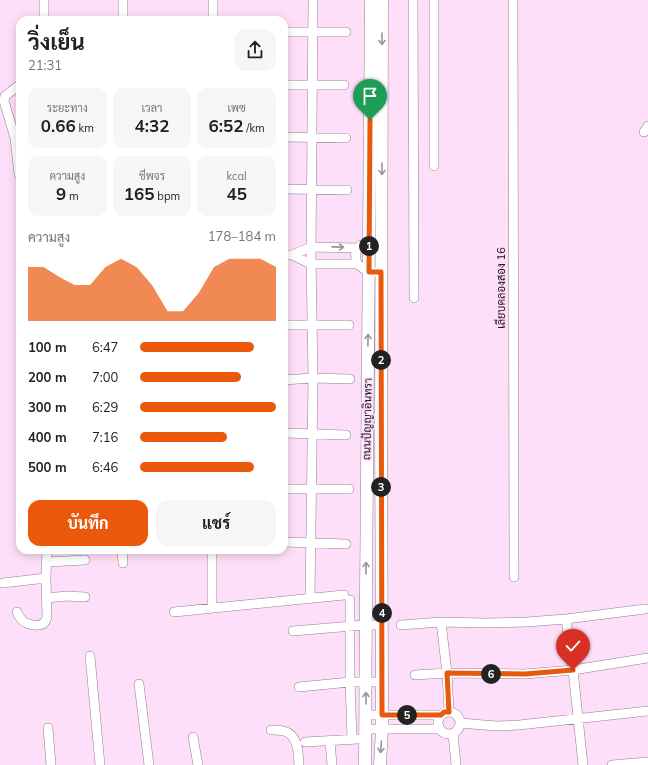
<!DOCTYPE html>
<html lang="th">
<head>
<meta charset="utf-8">
<style>
  body { margin:0; font-family:Mulish,Sarabun,sans-serif; background:#f6f6f6; color:#202124; height:100vh; display:flex; flex-direction:column; font-size:15px; white-space:nowrap }
  * { box-sizing:border-box; margin:0 }
  p { font-size:13px; color:#757577 }
  .icon { flex:none; width:22px; height:22px; fill:none; stroke:currentColor; stroke-width:2; stroke-linecap:round; stroke-linejoin:round }
  .map { position:relative; flex:1; overflow:hidden }
  .side { position:absolute; left:16px; top:16px; width:272px; height:538px; display:flex; flex-direction:column; background:#fff; border-radius:12px; box-shadow:0 2px 10px #0003 }
  .side>* { flex:none }
  .pin { position:absolute; display:grid; place-items:center; width:34px; height:34px; color:#fff; margin:-41px -17px; border-radius:50% 50% 50% 0; rotate:-45deg; box-shadow:0 0 4px #0007 }
  .pin .icon { rotate:45deg }
  .km { position:absolute; width:20px; height:20px; margin:-10px; border-radius:50%; background:#222; color:#fff; font-size:11px; line-height:20px; text-align:center }
  .round { display:grid; place-items:center; flex:none; width:42px; height:42px; border-radius:12px; background:#f6f6f6 }
  .overview { display:flex; align-items:center; justify-content:space-between; height:68px; padding:0 12px }
  h1 { font-size:22px; font-weight:700; line-height:30px }
  .metrics { display:grid; grid-template-columns:repeat(3,1fr); gap:6px; height:68px; padding:4px 12px }
  .metrics div { display:grid; align-content:center; border-radius:10px; background:#f6f6f6; text-align:center }
  .metrics b { font-size:17px; font-weight:700 }
  .metrics small { font-size:11px; font-weight:400 }
  .metrics p { font-size:11px }
  .chart { height:112px; padding:8px 12px }
  .chart p { display:flex; justify-content:space-between }
  .chart svg { width:100%; height:72px; margin-top:4px; fill:#ea580c; opacity:.7 }
  .primary-button { display:flex; gap:8px; margin-top:auto; padding:8px 12px }
  .primary-button a { flex:1; height:46px; border-radius:12px; background:#ea580c; color:#fff; font-size:16px; font-weight:700; line-height:46px; text-align:center }
  .primary-button a+a { background:#f6f6f6; color:#202124 }
  ul { padding:0 12px; list-style:none; font-size:13px }
  li { display:grid; grid-template-columns:64px 48px 1fr; align-items:center; height:30px }
  li i { height:10px; border-radius:5px; background:#ea580c }
  .map>svg:first-child { display:block }
  .lines { fill:none; stroke-linecap:round; stroke-linejoin:round }
  .street-casing { stroke:#977b93; stroke-width:10 }
  .secondary-casing { stroke:#977b93; stroke-width:13 }
  .street { stroke:#fff; stroke-width:9 }
  .secondary { stroke:#fff; stroke-width:12 }
  .oneway { stroke:#999498 }
  .route-casing { stroke:#fff; stroke-width:8 }
  .route { stroke:#ea580c; stroke-width:5 }
  .labels { text-anchor:middle; dominant-baseline:central; stroke-width:3.5; stroke-linejoin:round; paint-order:stroke }
  .street-label { font-size:11px; fill:#1c121b; stroke:#fedff9 }
</style>
</head>
<body>
<div class="map">
<svg width="648" height="765" viewBox="0 0 648 765">
  <rect width="100%" height="100%" fill="#fedff9"/>
  <g class="lines">
    <!-- street casing -->
    <g class="street-casing">
      <path id="street" d="M 44,0 L 44,20
        M 123,0 L 123,20
        M 413,0 L 414,298
        M 513,0 L 514,577
        M 213,20 L 213,0
        M 284,32 L 346,32
        M 284,85 L 344,85
        M 644,132 L 648,126
        M 284,137 L 346,138
        M 434,166 L 434,0
        M 19,174 L 15,138 L 4,101 L 5,96 L 18,86 L 20,86
        M 284,189 L 347,190
        M 361,245 C 354,250 355,256 357,264 L 369,272 L 381,272
        M 284,255 L 292,255 L 311,247 L 358,248
        M 292,255 L 311,264 L 357,264
        M 284,325 L 349,325
        M 284,380 L 313,378 L 350,379
        M 284,433 L 346,435
        M 284,489 L 349,489
        M 284,542 L 346,544
        M 122,550 L 123,563
        M 47,562 L 85,560
        M 3,583 L 46,578
        M 46,598 L 67,596 L 85,597
        M 310,598 L 313,378 L 311,256 L 313,0
        M 350,600 L 350,682 L 352,739
        M 212,608 L 212,550
        M 17,612 C 18,615 20,618 22,620 C 26,625 39,627 44,623 C 46,621 46,620 47,617 L 46,578 L 47,550
        M 174,612 L 344,595
        M 566,619 L 573,670 L 583,765
        M 441,622 L 447,673 L 449,711
        M 401,625 L 441,622 L 484,623 L 526,622 L 566,619 L 645,609
        M 293,631 L 365,625 L 382,625
        M 90,656 L 100,765
        M 415,675 L 447,673 L 525,674 L 573,670 L 648,658
        M 139,684 L 149,765
        M 299,687 L 350,682 L 382,682
        M438 723a11 11 0 1 1 22 0a11 11 0 1 1-22 0Z
        M 366,715 L 441,715
        M 460,723 L 496,726 L 519,725 L 648,711
        M 48,728 L 51,765
        M 366,729 L 439,729
        M 271,730 C 275,730 280,730 284,731 C 299,736 298,752 299,765
        M 453,733 L 456,765
        M 193,737 L 198,765
        M 330,741 L 332,765
        M 305,742 L 358,739
        M 612,765 L 648,762"/>
    </g>
    <!-- secondary casing -->
    <g class="secondary-casing">
      <path id="secondary" d="M 365,765 L 366,592 L 371,0
        M 380,765 L 382,729 L 382,682 L 381,430 L 382,0"/>
    </g>
    <!-- street -->
    <use href="#street" class="street"/>
    <!-- secondary -->
    <use href="#secondary" class="secondary"/>
  </g>
  <!-- one-way arrows -->
  <defs><path id="oneway-shaft" d="M-6 0H5M1.5-3L5.5 0L1.5 3" fill="none" stroke-width="1.6" stroke-linecap="round" stroke-linejoin="round"/></defs>
  <g class="oneway">
    <use href="#oneway-shaft" transform="translate(382 39) rotate(90)"/>
    <use href="#oneway-shaft" transform="translate(382 169) rotate(90)"/>
    <use href="#oneway-shaft" transform="translate(338 247) rotate(1)"/>
    <use href="#oneway-shaft" transform="translate(368 340) rotate(-89)"/>
    <use href="#oneway-shaft" transform="translate(366 568) rotate(-89)"/>
    <use href="#oneway-shaft" transform="translate(366 698) rotate(-91)"/>
    <use href="#oneway-shaft" transform="translate(381 747) rotate(94)"/>
  </g>
  <g class="lines">
    <!-- route casing -->
    <g class="route-casing">
      <path id="route" d="M 370,120 L 369,272 L 381,272 L 382,715 L 441,715 L 444,712 L 449,712 L 447,673 L 525,674 L 573,670"/>
    </g>
    <!-- route -->
    <use href="#route" class="route"/>
  </g>
  <g class="labels">
    <!-- street labels -->
    <g class="street-label">
      <text transform="translate(501 288) rotate(-90)">เลียบคลองสอง 16</text>
      <text transform="translate(367 419) rotate(-89)">ถนนปัญญาอินทรา</text>
    </g>
  </g>
</svg>
<div class="pin" style="left:370px;top:120px;background:#1e9e55"><svg class="icon" aria-label="arrive" viewBox="0 0 24 24"><path d="M6 21V4h12l-3 4 3 4H6"/></svg></div>
<div class="pin" style="left:573px;top:670px;background:#d93025"><svg class="icon" aria-label="check" viewBox="0 0 24 24"><path d="M5 12l5 5 9-10"/></svg></div>
<b class="km" style="left:369px;top:246px">1</b>
<b class="km" style="left:381px;top:360px">2</b>
<b class="km" style="left:381px;top:487px">3</b>
<b class="km" style="left:382px;top:613px">4</b>
<b class="km" style="left:407px;top:715px">5</b>
<b class="km" style="left:491px;top:674px">6</b>
<section class="side">
<div class="overview"><div><h1>วิ่งเย็น</h1><p>21:31</p></div><a class="round"><svg class="icon" aria-label="share" viewBox="0 0 24 24"><path d="M12 15V3M7 8l5-5 5 5M5 13v7h14v-7"/></svg></a></div>
<div class="metrics">
<div><p>ระยะทาง</p><b>0.66<small> km</small></b></div>
<div><p>เวลา</p><b>4:32</b></div>
<div><p>เพซ</p><b>6:52<small> /km</small></b></div>
</div>
<div class="metrics">
<div><p>ความสูง</p><b>9<small> m</small></b></div>
<div><p>ชีพจร</p><b>165<small> bpm</small></b></div>
<div><p>kcal</p><b>45</b></div>
</div>
<div class="chart"><p><span>ความสูง</span>178–184 m</p>
<svg viewBox="0 0 160 44" preserveAspectRatio="none"><path d="M0 44V11L10 11L20 17L30 22L40 22L50 11L60 6L70 11L80 22L90 38L100 38L110 27L120 11L130 6L140 6L150 6L160 11V44z"/></svg>
</div>
<ul>
<li><b>100 m</b>6:47<i style="width:84%"></i></li>
<li><b>200 m</b>7:00<i style="width:74%"></i></li>
<li><b>300 m</b>6:29<i style="width:100%"></i></li>
<li><b>400 m</b>7:16<i style="width:64%"></i></li>
<li><b>500 m</b>6:46<i style="width:84%"></i></li>
</ul>
<div class="primary-button"><a>บันทึก</a><a>แชร์</a></div>
</section>
</div>
</body>
</html>
